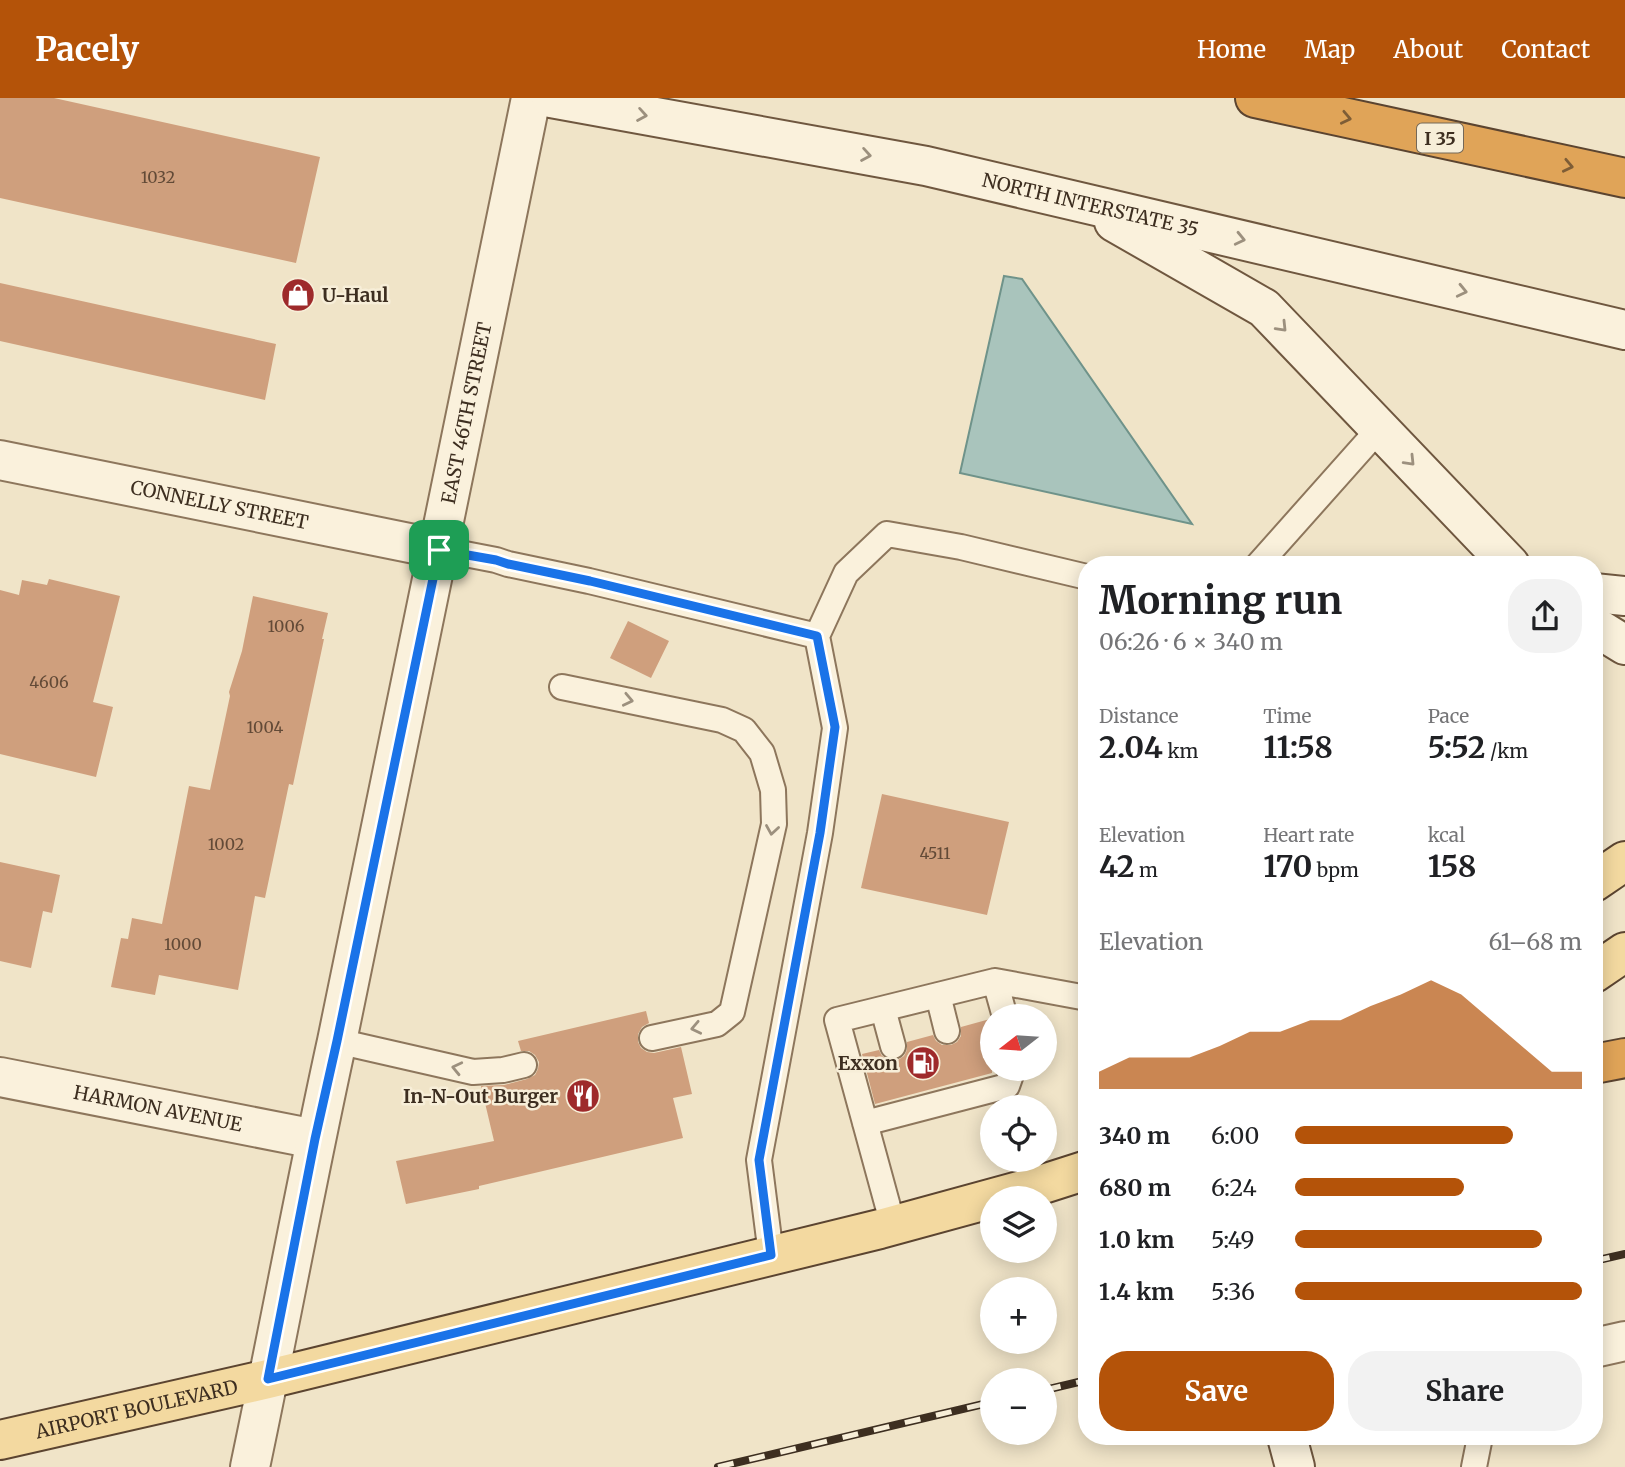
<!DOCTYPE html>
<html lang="en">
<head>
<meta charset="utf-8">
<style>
  body { margin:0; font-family:Merriweather,serif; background:#f2f2f2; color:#202124; height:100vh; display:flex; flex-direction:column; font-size:26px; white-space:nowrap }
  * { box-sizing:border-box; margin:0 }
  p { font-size:23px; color:#757577 }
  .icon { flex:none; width:38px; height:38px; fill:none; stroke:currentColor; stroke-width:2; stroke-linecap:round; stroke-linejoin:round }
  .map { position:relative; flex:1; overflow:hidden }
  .side { position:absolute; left:1078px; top:458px; width:525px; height:889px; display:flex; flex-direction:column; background:#fff; border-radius:28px; box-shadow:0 4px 18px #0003 }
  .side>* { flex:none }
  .needle { width:46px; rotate:253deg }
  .buttons { position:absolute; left:980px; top:906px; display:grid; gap:14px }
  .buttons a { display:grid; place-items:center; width:77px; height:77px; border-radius:50%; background:#fff; box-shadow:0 4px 18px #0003; font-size:35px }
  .pin { position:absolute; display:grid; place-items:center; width:60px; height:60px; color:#fff; margin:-30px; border-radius:14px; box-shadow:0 4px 10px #0006 }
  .round { display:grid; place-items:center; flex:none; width:74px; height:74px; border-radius:28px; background:#f2f2f2 }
  .headline { display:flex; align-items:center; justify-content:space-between; height:119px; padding:0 21px }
  h1 { font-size:38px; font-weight:700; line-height:52px }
  .stats { display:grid; grid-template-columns:repeat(3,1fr); gap:10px; height:119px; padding:7px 21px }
  .stats div { display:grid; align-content:center }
  .stats b { font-size:30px; font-weight:700 }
  .stats small { font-size:19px; font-weight:400 }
  .stats p { font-size:19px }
  .chart { height:196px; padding:14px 21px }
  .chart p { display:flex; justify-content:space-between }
  .chart svg { width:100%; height:126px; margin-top:7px; fill:#b45309; opacity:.7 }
  .action { display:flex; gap:14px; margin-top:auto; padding:14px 21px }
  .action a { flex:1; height:80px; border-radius:28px; background:#b45309; color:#fff; font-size:28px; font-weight:700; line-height:80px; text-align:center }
  .action a+a { background:#f2f2f2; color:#202124 }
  ul { padding:0 21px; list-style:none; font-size:23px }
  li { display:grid; grid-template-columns:112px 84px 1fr; align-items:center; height:52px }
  li i { height:18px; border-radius:9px; background:#b45309 }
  header { display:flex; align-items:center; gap:42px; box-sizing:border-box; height:98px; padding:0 35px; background:#b45309; color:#fff }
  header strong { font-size:33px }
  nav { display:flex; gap:38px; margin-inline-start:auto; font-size:24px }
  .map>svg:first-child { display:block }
  .water { fill:#a9c4bc; stroke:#6f938a; stroke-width:2 }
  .building { fill:#cf9f7d }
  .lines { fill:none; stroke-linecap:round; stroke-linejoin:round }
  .service-casing { stroke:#8d765c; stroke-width:28 }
  .minor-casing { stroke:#8d765c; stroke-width:42 }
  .secondary-casing { stroke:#6f573f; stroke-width:42 }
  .primary-casing { stroke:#5b4430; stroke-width:42 }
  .motorway-casing { stroke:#5b4430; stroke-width:42 }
  .service { stroke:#faf1dc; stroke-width:24 }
  .minor { stroke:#faf1dc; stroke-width:38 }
  .secondary { stroke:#faf1dc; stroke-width:38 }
  .primary { stroke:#f3d9a0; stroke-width:38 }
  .motorway { stroke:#e0a458; stroke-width:38 }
  .rail-casing { stroke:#3d2e20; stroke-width:8 }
  .rail { stroke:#f7eed8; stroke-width:5; stroke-dasharray:16; stroke-linecap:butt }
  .oneway { stroke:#9c907e }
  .oneway2 { stroke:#7e5d36 }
  .route-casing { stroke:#fff; stroke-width:14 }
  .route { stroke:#1a73e8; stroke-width:9 }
  .labels { text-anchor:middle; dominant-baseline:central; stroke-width:5; stroke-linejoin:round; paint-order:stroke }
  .number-label { font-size:16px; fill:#624a37 }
  .shield { fill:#f7eed8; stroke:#756857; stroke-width:2 }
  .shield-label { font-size:18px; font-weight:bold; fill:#3d2e20 }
  .street-label { font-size:19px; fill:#3d2e20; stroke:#f7eed8 }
  .poi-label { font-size:19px; font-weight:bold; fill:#3d2e20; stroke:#f7eed8; text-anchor:end }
</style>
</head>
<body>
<header>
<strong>Pacely</strong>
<nav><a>Home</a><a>Map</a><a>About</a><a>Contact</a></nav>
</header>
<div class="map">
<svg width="1625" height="1369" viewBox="0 0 1625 1369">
  <rect width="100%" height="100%" fill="#f0e4c8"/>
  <!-- water -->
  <path class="water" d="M 1004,178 L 1022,181 L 1192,426 L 960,375 Z"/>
  <!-- building -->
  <path class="building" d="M 0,0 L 54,0 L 320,59 L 296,165 L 0,100 Z
    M 0,185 L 276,246 L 265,302 L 0,243 Z
    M 49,481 L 120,498 L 93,604 L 113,609 L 96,679 L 0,656 L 0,492 L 19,497 L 22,482 L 47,487 Z
    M 253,498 L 328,515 L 322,541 L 324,541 L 293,687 L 289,686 L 265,800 L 255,798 L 238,892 L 159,877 L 155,897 L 111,889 L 121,840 L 128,841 L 132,820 L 162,826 L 189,688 L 210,692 L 230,598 L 229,594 L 242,553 Z
    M 628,523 L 669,543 L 651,580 L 610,560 Z
    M 882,696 L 1009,724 L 987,817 L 861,790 Z
    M 0,764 L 60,777 L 52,815 L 43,813 L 31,870 L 0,863 Z
    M 646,913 L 649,925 L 642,929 L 638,936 L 638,944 L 641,950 L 647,954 L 654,955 L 681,949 L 692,996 L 673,1000 L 683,1040 L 479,1088 L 479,1091 L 406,1106 L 396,1063 L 494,1043 L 481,988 L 504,987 L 527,981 L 535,977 L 538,971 L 539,964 L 535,957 L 529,953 L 521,953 L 518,943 Z
    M 990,921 L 992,926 L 992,975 L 875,1006 L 862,956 L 879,952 L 882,958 L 889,962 L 898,962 L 904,958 L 907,952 L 907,944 L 933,937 L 936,943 L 942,947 L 951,947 L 957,944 L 961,938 L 961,929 Z"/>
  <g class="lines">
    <!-- service casing -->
    <g class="service-casing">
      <path id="service" d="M 439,451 L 496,462 L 508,466 L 589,483 L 817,538
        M 1258,467 L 1379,331
        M 562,589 L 722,622 L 744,632 L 762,655 L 773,692 L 774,726 L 732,914 L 717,926 L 652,940
        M 995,883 L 1005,919
        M 938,897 L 947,933
        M 883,911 L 893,948
        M 337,943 L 473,974 L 503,972 L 524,967
        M 865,1025 L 1007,988 L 1013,971
        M 893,1127 L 837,922 L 995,883 L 1087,900
        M 771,1157 L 759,1062 L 820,735 L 835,630 L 817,538 L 846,475 L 887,436 L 961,449 L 1087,479
        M 1474,1369 L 1480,1339"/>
    </g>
    <!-- minor casing -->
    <g class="minor-casing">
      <g id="minor">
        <path id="s1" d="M 0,362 L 439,451"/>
        <path id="s2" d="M 0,979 L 315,1041"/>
        <path d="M 1594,1250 L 1625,1243"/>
        <path id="s3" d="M 250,1369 C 280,1227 306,1084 337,943 L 531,0"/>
      </g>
    </g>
    <!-- secondary casing -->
    <g class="secondary-casing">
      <g id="secondary">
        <path id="s4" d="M 551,0 L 926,68 L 1625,232"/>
        <path d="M 1114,124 L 1264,210 L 1510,467"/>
        <path d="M 1594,495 L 1625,498"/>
        <path d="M 1594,528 L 1625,547"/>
        <path d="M 1287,1339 L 1295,1369"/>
      </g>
    </g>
    <!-- primary casing -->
    <g class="primary-casing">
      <g id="primary">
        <path d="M 1594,784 L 1625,763"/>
        <path d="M 1594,875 L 1625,854"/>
        <path id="s5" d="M 0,1342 L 268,1281 L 880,1131 L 1037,1088 L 1087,1072"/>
      </g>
    </g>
    <!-- motorway casing -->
    <g class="motorway-casing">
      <path id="motorway" d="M 1255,0 L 1625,80
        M 1594,966 L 1625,960"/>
    </g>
    <!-- service -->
    <use href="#service" class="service"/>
    <!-- minor -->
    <use href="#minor" class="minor"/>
    <!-- secondary -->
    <use href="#secondary" class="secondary"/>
    <!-- primary -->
    <use href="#primary" class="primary"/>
    <!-- motorway -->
    <use href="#motorway" class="motorway"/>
    <!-- rail casing -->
    <g class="rail-casing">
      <path id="rail" d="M 1594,1163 L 1625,1156
        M 1045,1292 L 1087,1282
        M 718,1369 L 992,1304"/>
    </g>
    <!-- rail -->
    <use href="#rail" class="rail"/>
  </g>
  <!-- one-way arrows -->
  <defs><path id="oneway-chevron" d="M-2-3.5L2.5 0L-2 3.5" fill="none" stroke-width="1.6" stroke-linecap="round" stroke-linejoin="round" transform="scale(1.75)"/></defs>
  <g class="oneway">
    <use href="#oneway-chevron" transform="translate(642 17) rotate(10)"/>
    <use href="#oneway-chevron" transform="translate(866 57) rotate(10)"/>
    <use href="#oneway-chevron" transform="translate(1240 141) rotate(13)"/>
    <use href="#oneway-chevron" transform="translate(1462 193) rotate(13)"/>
    <use href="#oneway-chevron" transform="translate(1282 229) rotate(46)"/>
    <use href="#oneway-chevron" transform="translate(1410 363) rotate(46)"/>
    <use href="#oneway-chevron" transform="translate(628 602) rotate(12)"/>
    <use href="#oneway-chevron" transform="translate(772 732) rotate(99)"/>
    <use href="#oneway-chevron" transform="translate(696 930) rotate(168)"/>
    <use href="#oneway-chevron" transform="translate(457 970) rotate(-167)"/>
  </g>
  <g class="oneway2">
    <use href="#oneway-chevron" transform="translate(1346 20) rotate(12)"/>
    <use href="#oneway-chevron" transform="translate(1568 68) rotate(12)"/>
  </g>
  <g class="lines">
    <!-- route casing -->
    <g class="route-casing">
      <path id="route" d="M 439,452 L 496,462 L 508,466 L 590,483 L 817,538 L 835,629 L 820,735 L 759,1062 L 771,1157 L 268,1281 L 315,1041 L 337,943 Z"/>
    </g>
    <!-- route -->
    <use href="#route" class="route"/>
  </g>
  <!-- icons -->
  <defs>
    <g id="shop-disc" transform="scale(1.75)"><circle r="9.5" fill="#9e2a2b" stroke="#f7eed8"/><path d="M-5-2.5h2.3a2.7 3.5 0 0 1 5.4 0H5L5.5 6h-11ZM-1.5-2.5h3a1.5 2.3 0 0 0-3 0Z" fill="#fff"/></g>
    <g id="fuel-disc" transform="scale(1.75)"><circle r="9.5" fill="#9e2a2b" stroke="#f7eed8"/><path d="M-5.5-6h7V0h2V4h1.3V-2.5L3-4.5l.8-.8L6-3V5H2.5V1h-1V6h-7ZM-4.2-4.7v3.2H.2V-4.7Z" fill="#fff"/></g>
    <g id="restaurant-disc" transform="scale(1.75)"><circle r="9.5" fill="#9e2a2b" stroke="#f7eed8"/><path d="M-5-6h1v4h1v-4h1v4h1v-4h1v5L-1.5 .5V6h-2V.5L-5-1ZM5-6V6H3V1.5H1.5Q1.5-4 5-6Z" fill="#fff"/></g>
  </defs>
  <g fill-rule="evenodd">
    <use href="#shop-disc" x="298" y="197"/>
    <use href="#fuel-disc" x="923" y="965"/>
    <use href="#restaurant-disc" x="583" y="998"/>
  </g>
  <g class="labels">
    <!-- number labels -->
    <g class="number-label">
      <text x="158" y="79">1032</text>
      <text x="286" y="528">1006</text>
      <text x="49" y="584">4606</text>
      <text x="265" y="629">1004</text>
      <text x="226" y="746">1002</text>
      <text x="935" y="755">4511</text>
      <text x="183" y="846">1000</text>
    </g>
    <!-- shield labels -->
    <rect class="shield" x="1417" y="25.5" width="46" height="29" rx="5"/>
    <g class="shield-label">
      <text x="1440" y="40">I 35</text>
    </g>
    <!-- street labels -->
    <g class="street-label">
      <text stroke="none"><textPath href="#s4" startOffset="550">NORTH INTERSTATE 35</textPath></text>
      <text stroke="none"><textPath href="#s3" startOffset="1076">EAST 46TH STREET</textPath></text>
      <text stroke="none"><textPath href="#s1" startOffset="224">CONNELLY STREET</textPath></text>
      <text stroke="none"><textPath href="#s2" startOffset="161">HARMON AVENUE</textPath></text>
      <text stroke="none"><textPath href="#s5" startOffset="140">AIRPORT BOULEVARD</textPath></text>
    </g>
    <!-- poi labels -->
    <g class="poi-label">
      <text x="322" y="197" text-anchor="start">U-Haul</text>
      <text x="898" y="965">Exxon</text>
      <text x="558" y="998">In-N-Out Burger</text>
    </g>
  </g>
</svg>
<div class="buttons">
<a><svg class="needle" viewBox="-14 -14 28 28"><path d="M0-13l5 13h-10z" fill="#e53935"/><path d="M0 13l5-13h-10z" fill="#757577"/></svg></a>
<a><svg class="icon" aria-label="locate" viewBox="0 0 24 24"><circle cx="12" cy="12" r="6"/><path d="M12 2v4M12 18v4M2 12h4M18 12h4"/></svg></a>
<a><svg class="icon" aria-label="layers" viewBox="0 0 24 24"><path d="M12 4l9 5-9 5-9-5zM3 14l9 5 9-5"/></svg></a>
<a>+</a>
<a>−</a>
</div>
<div class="pin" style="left:439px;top:452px;background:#1e9e55"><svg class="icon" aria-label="arrive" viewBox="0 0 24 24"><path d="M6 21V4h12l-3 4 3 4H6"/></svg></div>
<section class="side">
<div class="headline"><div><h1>Morning run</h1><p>06:26 · 6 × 340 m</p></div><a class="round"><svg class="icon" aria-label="share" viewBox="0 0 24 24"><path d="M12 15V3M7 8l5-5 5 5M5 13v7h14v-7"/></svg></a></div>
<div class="stats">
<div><p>Distance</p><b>2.04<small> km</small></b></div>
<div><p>Time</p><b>11:58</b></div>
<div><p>Pace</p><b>5:52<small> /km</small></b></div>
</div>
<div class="stats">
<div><p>Elevation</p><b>42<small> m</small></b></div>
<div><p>Heart rate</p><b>170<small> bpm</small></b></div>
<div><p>kcal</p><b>158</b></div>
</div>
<div class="chart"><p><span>Elevation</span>61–68 m</p>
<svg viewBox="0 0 160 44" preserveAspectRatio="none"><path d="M0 44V38L10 33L20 33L30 33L40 29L50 24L60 24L70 20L80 20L90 15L100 11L110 6L120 11L130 20L140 29L150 38L160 38V44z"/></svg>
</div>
<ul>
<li><b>340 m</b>6:00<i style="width:76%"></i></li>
<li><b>680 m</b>6:24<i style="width:59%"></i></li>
<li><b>1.0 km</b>5:49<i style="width:86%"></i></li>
<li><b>1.4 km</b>5:36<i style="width:100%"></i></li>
</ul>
<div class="action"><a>Save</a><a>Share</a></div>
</section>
</div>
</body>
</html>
